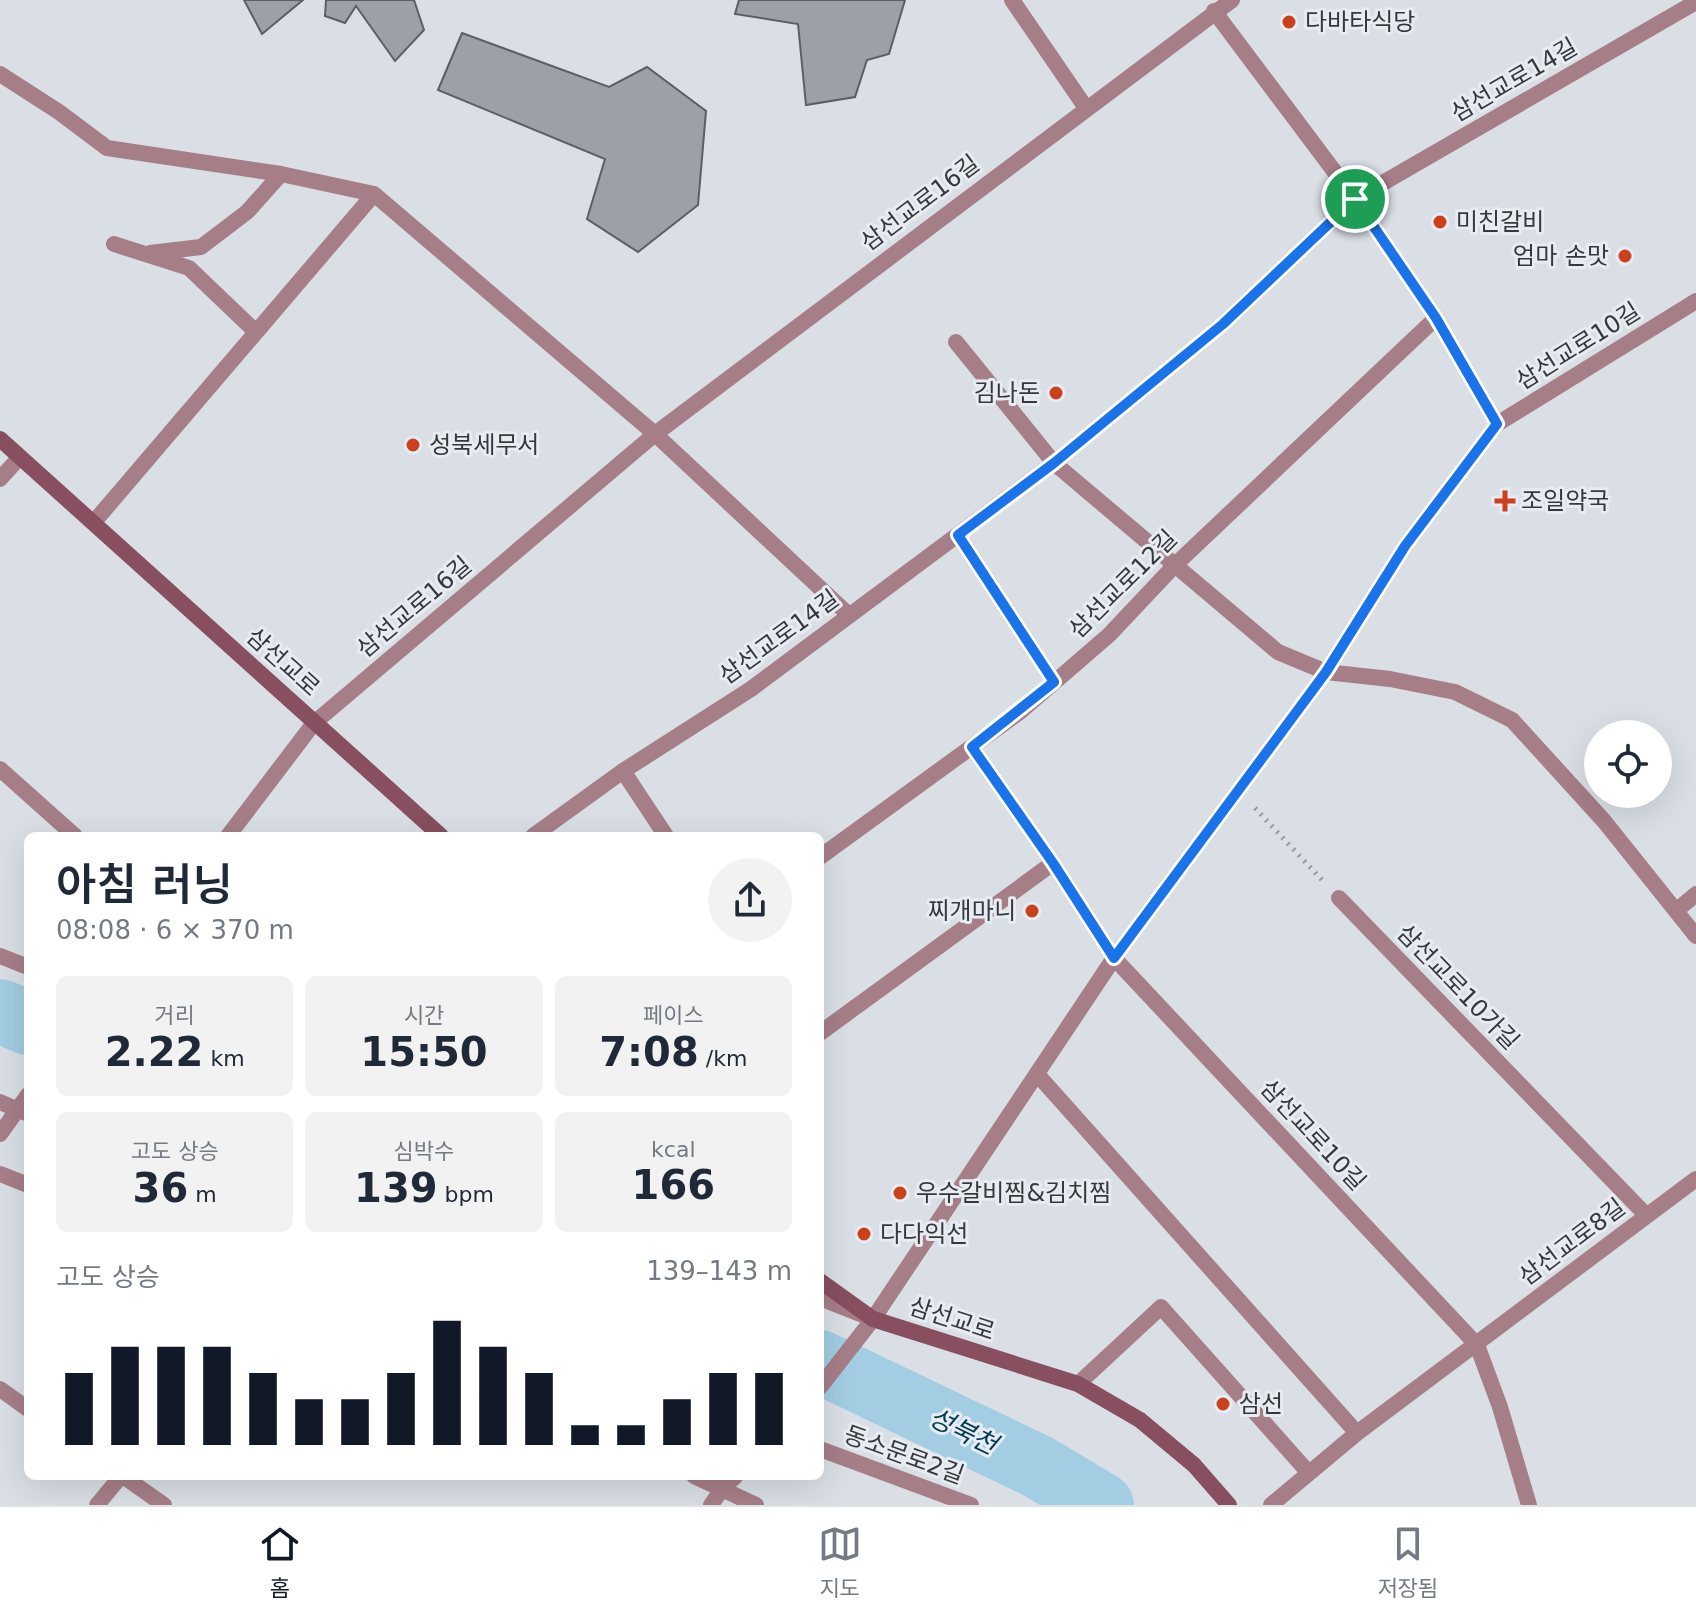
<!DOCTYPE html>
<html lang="ko">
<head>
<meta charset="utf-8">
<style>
  body { margin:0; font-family:"DejaVu Sans","Noto Sans KR",sans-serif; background:#f2f2f3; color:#1f2937; height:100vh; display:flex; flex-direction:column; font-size:30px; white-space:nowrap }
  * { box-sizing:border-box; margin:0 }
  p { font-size:26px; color:#747a83 }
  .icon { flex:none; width:44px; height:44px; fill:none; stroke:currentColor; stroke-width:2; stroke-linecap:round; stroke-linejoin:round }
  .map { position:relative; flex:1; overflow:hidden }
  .drawer { position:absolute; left:24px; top:832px; width:800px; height:648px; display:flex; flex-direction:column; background:#fff; border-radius:12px; box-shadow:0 8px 32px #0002 }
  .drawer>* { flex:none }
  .tools { position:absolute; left:1584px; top:720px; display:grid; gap:16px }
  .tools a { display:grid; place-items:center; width:88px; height:88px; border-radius:50%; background:#fff; box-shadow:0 8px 32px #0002; font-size:40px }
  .pin { position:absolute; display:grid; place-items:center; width:68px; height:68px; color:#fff; margin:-34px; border:4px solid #fff; border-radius:50%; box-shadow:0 2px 8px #0007 }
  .round { display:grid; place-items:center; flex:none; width:84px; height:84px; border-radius:42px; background:#f2f2f3 }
  .overview { display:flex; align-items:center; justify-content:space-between; height:136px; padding:0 32px }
  h1 { font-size:44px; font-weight:600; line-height:60px }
  .stats { display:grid; grid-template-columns:repeat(3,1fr); gap:12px; height:136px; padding:8px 32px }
  .stats div { display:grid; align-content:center; border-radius:12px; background:#f2f2f3; text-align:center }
  .stats b { font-size:40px; font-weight:600 }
  .stats small { font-size:22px; font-weight:400 }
  .stats p { font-size:22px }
  .chart { height:224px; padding:16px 32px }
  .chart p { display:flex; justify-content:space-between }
  .chart svg { width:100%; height:144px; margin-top:8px; stroke:#111827; stroke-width:6 }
  .dock { display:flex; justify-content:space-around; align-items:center; height:112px; border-top:2px solid #e0e1e3; background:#fff; font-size:22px; color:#747a83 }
  .dock a { display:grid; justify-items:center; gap:4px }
  .dock .active { color:#111827 }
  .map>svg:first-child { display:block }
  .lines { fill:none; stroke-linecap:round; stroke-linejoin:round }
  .river { stroke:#a2cde2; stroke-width:64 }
  .building { fill:#9ca0a7; stroke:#5b5f65; stroke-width:2 }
  .path { stroke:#969a9f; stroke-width:5; stroke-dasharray:2 6; stroke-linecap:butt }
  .lane { stroke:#a67e88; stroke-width:16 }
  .street { stroke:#a67e88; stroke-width:16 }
  .secondary { stroke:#874f60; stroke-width:16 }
  .route-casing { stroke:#fff; stroke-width:16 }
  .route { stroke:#1a73e8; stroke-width:10 }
  .poi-dot { fill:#ca411c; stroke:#e7ecf3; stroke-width:3 }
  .labels { text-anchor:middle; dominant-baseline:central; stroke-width:6; stroke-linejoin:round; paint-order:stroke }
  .poi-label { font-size:24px; fill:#36383b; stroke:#e7ecf3; text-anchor:start }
  .street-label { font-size:24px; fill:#36383b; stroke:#e7ecf3 }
  .water-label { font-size:26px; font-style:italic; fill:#003a50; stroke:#e7ecf3 }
</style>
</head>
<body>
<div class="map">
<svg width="1696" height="1505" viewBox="0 0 1696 1505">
  <rect width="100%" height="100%" fill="#dadfe6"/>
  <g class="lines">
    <!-- river -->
    <path class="river" d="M 0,1011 L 28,1023
      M 820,1362 L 1037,1466 L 1102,1505"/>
  </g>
  <!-- building -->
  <path class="building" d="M 244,0 L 303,0 L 262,34 Z
    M 326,0 L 414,0 L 424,30 L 395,61 L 356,6 L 345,23 L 325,16 Z
    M 739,0 L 905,0 L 889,54 L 867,60 L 855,97 L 806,105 L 798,24 L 735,14 Z
    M 462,33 L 609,87 L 647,67 L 706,111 L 698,205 L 638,252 L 587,219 L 605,159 L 438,90 Z"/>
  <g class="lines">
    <!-- path -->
    <path class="path" d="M 1255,808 L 1322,880"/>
    <!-- lane -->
    <path class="lane" d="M 1012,0 L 1086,108
      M 956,342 L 1054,463 L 1278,652 L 1326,672 L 1390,679 L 1455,692 L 1512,720 L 1604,821 L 1696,936
      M 958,535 L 1054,682
      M 972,747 L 1053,863 L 1114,958 L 1477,1345 L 1500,1407 L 1529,1505
      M 623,771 L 666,836
      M 533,836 L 623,771 L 751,689 L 1054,463 L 1223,324 L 1355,199 L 1696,2
      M 820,857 L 1021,711 L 1109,635 L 1175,565 L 1436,318
      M 1339,898 L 1646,1215
      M 1677,910 L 1696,894
      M 820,1033 L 1053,863
      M 1037,1074 L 1357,1433
      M 873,1319 L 1114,958 L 1326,672 L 1405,546 L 1497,424 L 1696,301
      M 1078,1384 L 1161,1307 L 1308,1472
      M 1271,1505 L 1357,1433 L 1696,1179"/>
    <!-- street -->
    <path class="street" d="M 1214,11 L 1355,199 L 1436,318 L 1497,424
      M 0,74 L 59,112 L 107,148 L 281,174 L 374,194 L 655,434 L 849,615
      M 114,244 L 189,268 L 256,332
      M 150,253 L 201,247 L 247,212 L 281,174
      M 0,479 L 19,458
      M 94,522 L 374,194
      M 0,769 L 75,836
      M 228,836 L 314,723 L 655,434 L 1232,0
      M 0,956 L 28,967
      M 0,1102 L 28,1114
      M 0,1134 L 28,1095
      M 0,1174 L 28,1185
      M 820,1298 L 873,1319 L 820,1387
      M 0,1389 L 28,1409
      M 820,1449 L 971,1505
      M 123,1476 L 164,1505
      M 694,1476 L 756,1505
      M 97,1505 L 121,1476
      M 711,1505 L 722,1489 L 736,1476"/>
    <!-- secondary -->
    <path class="secondary" d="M 0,439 L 441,836
      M 820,1281 L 873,1319 L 1078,1384 L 1140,1420 L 1194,1465 L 1229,1505"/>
  </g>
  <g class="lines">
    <!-- route casing -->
    <g class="route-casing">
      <path id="route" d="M 1355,199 L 1436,318 L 1497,424 L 1405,546 L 1326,672 L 1114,958 L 1053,863 L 972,747 L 1054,682 L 958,535 L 1054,463 L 1223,324 Z"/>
    </g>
    <!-- route -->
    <use href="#route" class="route"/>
  </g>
  <!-- markers -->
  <g class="poi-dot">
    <circle cx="1289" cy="22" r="8"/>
    <circle cx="1440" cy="222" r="8"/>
    <circle cx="1625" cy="256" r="8"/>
    <circle cx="1056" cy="393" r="8"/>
    <circle cx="413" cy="445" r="8"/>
    <path d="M1501 489h8v8h8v8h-8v8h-8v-8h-8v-8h8z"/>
    <circle cx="1032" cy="911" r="8"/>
    <circle cx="900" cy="1193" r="8"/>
    <circle cx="864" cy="1234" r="8"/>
    <circle cx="1223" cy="1404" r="8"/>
  </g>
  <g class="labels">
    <!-- poi labels -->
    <g class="poi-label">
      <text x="1305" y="22">다바타식당</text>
      <text x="1456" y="222">미친갈비</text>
      <text x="1609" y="256" text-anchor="end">엄마 손맛</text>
      <text x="1040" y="393" text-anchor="end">김나돈</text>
      <text x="429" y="445">성북세무서</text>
      <text x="1521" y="501">조일약국</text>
      <text x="1016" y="911" text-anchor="end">찌개마니</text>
      <text x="916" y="1193">우수갈비찜&amp;김치찜</text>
      <text x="880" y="1234">다다익선</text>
      <text x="1239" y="1404">삼선</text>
    </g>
    <!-- street labels -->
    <g class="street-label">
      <text transform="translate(1514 80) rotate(-30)">삼선교로14길</text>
      <text transform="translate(920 203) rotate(-37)">삼선교로16길</text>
      <text transform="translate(1578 346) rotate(-32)">삼선교로10길</text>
      <text transform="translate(1123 584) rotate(-45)">삼선교로12길</text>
      <text transform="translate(414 607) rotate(-40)">삼선교로16길</text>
      <text transform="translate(779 637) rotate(-36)">삼선교로14길</text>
      <text transform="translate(283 662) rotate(42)">삼선교로</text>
      <text transform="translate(1458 987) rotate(46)">삼선교로10가길</text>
      <text transform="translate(1313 1135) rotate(47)">삼선교로10길</text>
      <text transform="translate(1572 1242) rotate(-37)">삼선교로8길</text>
      <text transform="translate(952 1319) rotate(18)">삼선교로</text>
      <text transform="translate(904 1455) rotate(20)">동소문로2길</text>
    </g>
    <!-- water labels -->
    <g class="water-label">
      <text transform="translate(963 1431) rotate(26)">성북천</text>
    </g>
  </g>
</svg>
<div class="tools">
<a><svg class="icon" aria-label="locate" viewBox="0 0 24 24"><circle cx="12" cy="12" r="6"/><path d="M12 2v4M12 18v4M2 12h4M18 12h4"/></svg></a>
</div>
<div class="pin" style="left:1355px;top:199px;background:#1e9e55"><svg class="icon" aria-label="arrive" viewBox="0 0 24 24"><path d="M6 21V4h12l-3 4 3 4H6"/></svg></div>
<section class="drawer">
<div class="overview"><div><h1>아침 러닝</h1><p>08:08 · 6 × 370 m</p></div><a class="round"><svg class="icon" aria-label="share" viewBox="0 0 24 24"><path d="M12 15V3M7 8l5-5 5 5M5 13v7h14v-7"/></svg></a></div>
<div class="stats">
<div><p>거리</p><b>2.22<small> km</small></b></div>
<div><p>시간</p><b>15:50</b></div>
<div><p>페이스</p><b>7:08<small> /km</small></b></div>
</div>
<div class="stats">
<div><p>고도 상승</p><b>36<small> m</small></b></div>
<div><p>심박수</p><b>139<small> bpm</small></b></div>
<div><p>kcal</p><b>166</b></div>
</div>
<div class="chart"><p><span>고도 상승</span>139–143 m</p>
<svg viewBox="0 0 160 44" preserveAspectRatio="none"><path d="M5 44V22M15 44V14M25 44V14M35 44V14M45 44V22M55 44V30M65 44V30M75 44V22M85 44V6M95 44V14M105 44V22M115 44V38M125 44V38M135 44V30M145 44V22M155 44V22"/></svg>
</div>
</section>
</div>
<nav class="dock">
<a class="active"><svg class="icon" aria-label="home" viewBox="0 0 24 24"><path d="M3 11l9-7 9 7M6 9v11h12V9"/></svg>홈</a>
<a><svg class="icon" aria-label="map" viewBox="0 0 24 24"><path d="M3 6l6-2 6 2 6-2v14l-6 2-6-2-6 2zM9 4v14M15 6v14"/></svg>지도</a>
<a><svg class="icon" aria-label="saved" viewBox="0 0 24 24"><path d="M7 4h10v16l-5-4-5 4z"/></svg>저장됨</a>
</nav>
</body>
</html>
